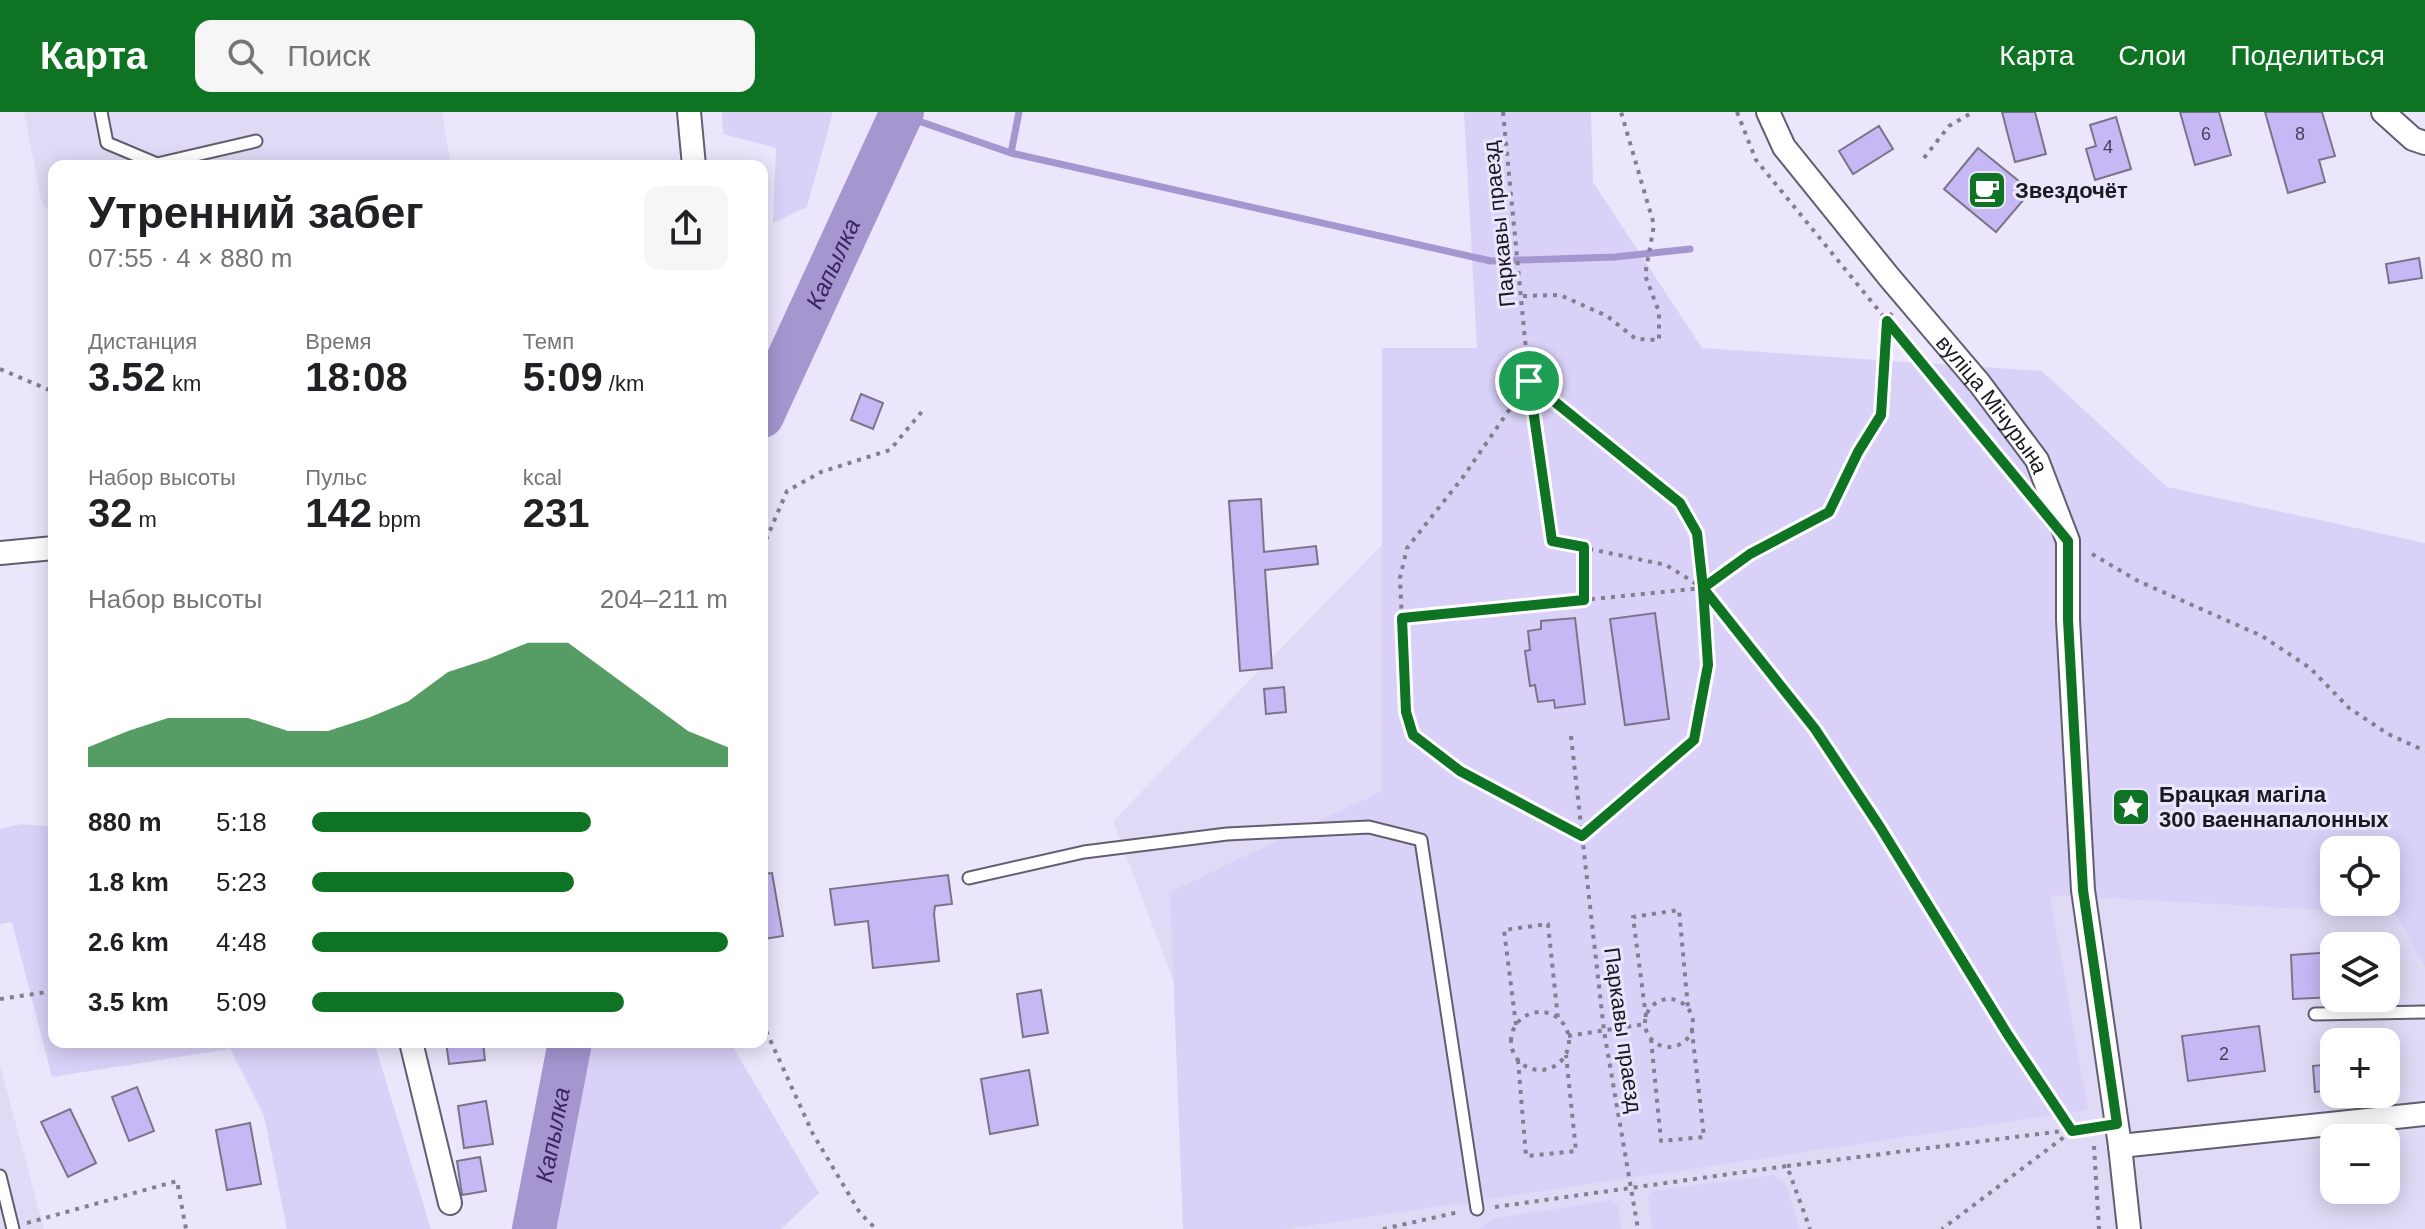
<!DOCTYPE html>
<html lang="ru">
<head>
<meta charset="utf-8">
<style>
  body { margin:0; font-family:Arial,sans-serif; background:#f6f6f6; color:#202124; height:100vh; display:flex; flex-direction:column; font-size:30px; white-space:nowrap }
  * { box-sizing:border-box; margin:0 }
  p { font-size:26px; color:#757577 }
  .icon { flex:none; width:44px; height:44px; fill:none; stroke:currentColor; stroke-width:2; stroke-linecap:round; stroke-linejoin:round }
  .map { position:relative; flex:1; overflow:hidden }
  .sheet { position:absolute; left:48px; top:48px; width:720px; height:888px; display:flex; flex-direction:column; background:#fff; border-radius:16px; box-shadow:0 4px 20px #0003 }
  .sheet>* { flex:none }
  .buttons { position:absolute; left:2320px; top:724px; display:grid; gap:16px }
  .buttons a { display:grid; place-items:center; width:80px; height:80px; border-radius:16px; background:#fff; box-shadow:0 4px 20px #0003; font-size:40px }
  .pin { position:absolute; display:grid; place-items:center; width:68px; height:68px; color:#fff; margin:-34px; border:4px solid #fff; border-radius:50%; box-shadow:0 2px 8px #0007 }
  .round { display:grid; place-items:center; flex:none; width:84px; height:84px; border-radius:16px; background:#f6f6f6 }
  .summary { display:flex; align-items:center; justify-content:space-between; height:136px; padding:0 40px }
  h1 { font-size:44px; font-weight:700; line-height:60px }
  .metrics { display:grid; grid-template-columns:repeat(3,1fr); gap:12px; height:136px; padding:8px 40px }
  .metrics div { display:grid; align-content:center }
  .metrics b { font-size:40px; font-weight:700 }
  .metrics small { font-size:22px; font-weight:400 }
  .metrics p { font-size:22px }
  .chart { height:224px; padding:16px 40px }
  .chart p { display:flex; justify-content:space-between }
  .chart svg { width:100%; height:144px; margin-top:8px; fill:#0f7324; opacity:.7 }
  ul { padding:0 40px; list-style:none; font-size:26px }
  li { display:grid; grid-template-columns:128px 96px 1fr; align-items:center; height:60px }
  li i { height:20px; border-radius:10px; background:#0f7324 }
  header { display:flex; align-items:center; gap:48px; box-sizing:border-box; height:112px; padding:0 40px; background:#0f7324; color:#fff }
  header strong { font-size:38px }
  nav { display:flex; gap:44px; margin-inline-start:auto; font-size:28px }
  .search { width:560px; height:72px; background:#f6f6f6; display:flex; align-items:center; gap:20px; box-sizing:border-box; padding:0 28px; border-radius:16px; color:#757577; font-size:30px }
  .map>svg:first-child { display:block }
  .built { fill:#e0daf6; fill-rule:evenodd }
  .green { fill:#dad1f8; fill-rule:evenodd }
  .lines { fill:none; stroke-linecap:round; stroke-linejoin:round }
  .stream { stroke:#a596d0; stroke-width:7 }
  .river { stroke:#a596d0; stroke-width:44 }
  .building { fill:#c7b8f5; stroke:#797588; stroke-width:2 }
  .lane-casing { stroke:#625e70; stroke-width:15 }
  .street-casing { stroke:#625e70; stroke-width:26 }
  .path { stroke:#827f8e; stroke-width:4; stroke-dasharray:4 6; stroke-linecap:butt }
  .lane { stroke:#fff; stroke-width:11 }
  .street { stroke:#fff; stroke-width:22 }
  .route-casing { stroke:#fff; stroke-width:16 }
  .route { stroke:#0f7324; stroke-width:10 }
  .labels { text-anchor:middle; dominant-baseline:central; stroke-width:6; stroke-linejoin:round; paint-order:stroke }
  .number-label { font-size:18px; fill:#454055 }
  .poi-label { font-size:22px; font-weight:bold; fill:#1a1820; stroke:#ebe6fc; text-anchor:start }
  .street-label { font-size:22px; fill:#1a1820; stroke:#ebe6fc }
  .water-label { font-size:24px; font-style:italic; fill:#3a2267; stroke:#ebe6fc }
</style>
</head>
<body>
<header>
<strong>Карта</strong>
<div class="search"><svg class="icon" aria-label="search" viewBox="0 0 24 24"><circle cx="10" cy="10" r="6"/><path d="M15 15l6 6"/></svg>Поиск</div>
<nav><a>Карта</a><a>Слои</a><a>Поделиться</a></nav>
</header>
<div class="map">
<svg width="2425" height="1117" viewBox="0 0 2425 1117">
  <rect width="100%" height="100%" fill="#ebe6fc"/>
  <!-- built -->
  <path class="built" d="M 24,0 L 442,0 L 451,54 L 54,54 L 54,101 L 42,93 Z
    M 1580,229 L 2334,790 L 2386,790 L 2425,752 L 2425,1117 L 1267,1117 L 1113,709 ZM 2334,834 L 2386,834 L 2386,886 L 2334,886 ZM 2334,930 L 2386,930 L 2386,982 L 2334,982 ZM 2334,1026 L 2386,1026 L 2386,1078 L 2334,1078 Z
    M 0,953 L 44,1117 L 0,1117 Z"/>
  <!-- green -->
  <path class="green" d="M 722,0 L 833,0 L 807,95 L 773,111 L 776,36 L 723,22 Z
    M 1464,0 L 1591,0 L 1593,70 L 1702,236 L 2042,259 L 2167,375 L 2425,431 L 2425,855 L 2396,802 L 2050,783 L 2088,998 L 1286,1117 L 1183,1117 L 1170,780 L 1382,679 L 1382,236 L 1477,236 ZM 2334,738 L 2386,738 L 2386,790 L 2334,790 Z
    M 21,712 L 54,715 L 54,930 L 374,930 L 431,1117 L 287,1117 L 264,1004 L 230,937 L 52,965 L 12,810 L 0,812 L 0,717 Z
    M 582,930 L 730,930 L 819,1081 L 781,1117 L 511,1117 L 558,1048 Z
    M 1774,1063 L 1785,1070 L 1800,1117 L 1652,1117 L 1648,1085 L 1652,1079 Z
    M 1611,1088 L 1618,1093 L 1621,1117 L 1479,1117 L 1492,1107 Z"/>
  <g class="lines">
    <!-- stream -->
    <path class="stream" d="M 901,3 L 1011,41 L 1491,149 L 1615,145 L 1690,137
      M 1011,41 L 1019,0"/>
    <!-- river -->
    <g class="river">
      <path id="s1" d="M 762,304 L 902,0"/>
      <path id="s2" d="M 534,1117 L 570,930"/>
    </g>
  </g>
  <!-- building -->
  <path class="building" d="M 2002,0 L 2035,0 L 2046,42 L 2015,50 Z
    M 2180,0 L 2219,0 L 2231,43 L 2195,53 Z
    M 2265,0 L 2322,0 L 2335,44 L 2319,48 L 2325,70 L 2288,81 Z
    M 2116,5 L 2131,57 L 2095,68 L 2086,37 L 2096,34 L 2090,13 Z
    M 1879,14 L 1893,37 L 1853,62 L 1839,39 Z
    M 1978,36 L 2031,79 L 1996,120 L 1944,77 Z
    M 2419,146 L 2422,166 L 2389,171 L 2386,152 Z
    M 861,282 L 883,291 L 873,317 L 851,308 Z
    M 1261,387 L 1264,440 L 1316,434 L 1318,452 L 1265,458 L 1272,556 L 1240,559 L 1229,389 Z
    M 1655,501 L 1669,607 L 1625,613 L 1610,507 Z
    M 1575,506 L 1585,592 L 1555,596 L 1554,588 L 1538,590 L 1535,573 L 1530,574 L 1525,539 L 1530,538 L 1528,519 L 1541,517 L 1541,509 Z
    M 1284,575 L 1286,600 L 1266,602 L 1264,577 Z
    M 772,761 L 783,824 L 764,827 L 762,762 Z
    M 948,763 L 952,792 L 935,794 L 934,802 L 939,849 L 873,856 L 868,809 L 835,813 L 830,777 Z
    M 2334,840 L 2334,885 L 2293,887 L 2291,843 Z
    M 1041,878 L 1048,921 L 1023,925 L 1017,882 Z
    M 2259,914 L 2265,959 L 2188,969 L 2182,924 Z
    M 446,930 L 483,930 L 485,948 L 449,952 Z
    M 2334,952 L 2334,978 L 2315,980 L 2313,954 Z
    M 1029,958 L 1038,1013 L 990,1022 L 981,967 Z
    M 137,975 L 154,1019 L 129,1029 L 112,985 Z
    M 486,989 L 493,1032 L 464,1036 L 458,994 Z
    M 70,997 L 96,1051 L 68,1065 L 41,1010 Z
    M 250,1011 L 261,1072 L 227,1078 L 216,1018 Z
    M 480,1045 L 486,1079 L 462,1083 L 457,1049 Z"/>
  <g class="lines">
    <!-- lane casing -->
    <g class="lane-casing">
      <path id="lane" d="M 101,0 L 107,31 L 157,52 L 256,29
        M 969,766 L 1084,740 L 1227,722 L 1369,715 L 1421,728 L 1477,1097
        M 2315,902 L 2425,900
        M 0,1064 L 13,1117"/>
    </g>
    <!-- street casing -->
    <g class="street-casing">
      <g id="street">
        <path d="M 689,0 L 694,54"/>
        <path id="s3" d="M 1768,0 L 1784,35 L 1889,165 L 1980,272 L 2037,348 L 2068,429 L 2068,508 L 2083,778 L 2120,1034 L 2129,1117"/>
        <path d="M 2383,0 L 2413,27 L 2425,31"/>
        <path d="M 0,441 L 54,436"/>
        <path d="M 411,930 L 450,1091"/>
        <path d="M 2120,1034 L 2425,1002"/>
      </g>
    </g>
    <!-- path -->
    <path class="path" d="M 1503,0 L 1529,269 L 1552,429 L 1666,453 L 1703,476 L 1815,617 L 1880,715 L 2008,923 L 2072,1019 L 1942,1117
      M 1737,0 L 1756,48 L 2021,373
      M 1924,46 L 1949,14 L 1973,0
      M 1523,184 L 1560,183 L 1607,204 L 1636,227 L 1659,228 L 1659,200 L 1645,163 L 1654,113 L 1621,0
      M 0,257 L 54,280
      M 1529,269 L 1680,391 L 1697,421 L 1708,553 L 1694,628 L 1582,724 L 1460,659 L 1426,635 L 1413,623 L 1406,600 L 1400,466 L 1407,436 L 1463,365 Z
      M 1584,435 L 1584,488
      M 762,437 L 787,379 L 821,360 L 890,338 L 924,297
      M 2092,442 L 2138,469 L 2262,524 L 2310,556 L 2349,596 L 2388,622 L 2425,639
      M 1402,506 L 1703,476 L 1750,442 L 1829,400 L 1858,340 L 1881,303 L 1887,209 L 1892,201
      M 1571,624 L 1604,919 L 1638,1117
      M 0,887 L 54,879
      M1645 911a24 24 0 1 1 48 0a24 24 0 1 1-48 0Z
      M1511 929a29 29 0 1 1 58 0a29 29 0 1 1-58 0Z
      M 1646,905 L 1633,805 L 1679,798 L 1688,896
      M 762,910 L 813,1022 L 860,1101 L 876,1117
      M 1516,913 L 1504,818 L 1548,812 L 1558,907
      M 1568,924 L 1645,912
      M 1651,927 L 1661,1029 L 1704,1025 L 1692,919
      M 1518,948 L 1526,1044 L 1576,1039 L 1566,943
      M 2094,1034 L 2099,1117
      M 1787,1054 L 2094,1015
      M 1495,1095 L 1787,1054 L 1810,1117
      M 27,1111 L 177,1069 L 186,1117
      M 1383,1117 L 1459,1100"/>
    <!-- lane -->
    <use href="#lane" class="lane"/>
    <!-- street -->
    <use href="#street" class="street"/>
  </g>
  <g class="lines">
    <!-- route casing -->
    <g class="route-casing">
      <path id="route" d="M 1529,269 L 1552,429 L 1584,435 L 1584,488 L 1402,506 L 1406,600 L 1413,623 L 1460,659 L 1582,724 L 1694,628 L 1708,553 L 1703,476 L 1815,617 L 1880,715 L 2008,923 L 2072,1019 L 2117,1012 L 2083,778 L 2068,508 L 2068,429 L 1887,209 L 1881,303 L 1858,340 L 1829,400 L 1750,442 L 1703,476 L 1697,421 L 1680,391 L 1529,269"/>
    </g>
    <!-- route -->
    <use href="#route" class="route"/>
  </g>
  <!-- icons -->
  <defs>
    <g id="cafe-square" transform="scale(2)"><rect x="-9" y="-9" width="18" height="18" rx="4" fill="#0f7324" stroke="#ebe6fc"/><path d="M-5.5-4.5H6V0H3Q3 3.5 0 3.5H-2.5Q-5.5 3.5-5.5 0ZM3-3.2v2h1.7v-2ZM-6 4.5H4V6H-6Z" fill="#fff"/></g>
    <g id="sight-square" transform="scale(2)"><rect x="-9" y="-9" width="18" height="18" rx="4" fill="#0f7324" stroke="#ebe6fc"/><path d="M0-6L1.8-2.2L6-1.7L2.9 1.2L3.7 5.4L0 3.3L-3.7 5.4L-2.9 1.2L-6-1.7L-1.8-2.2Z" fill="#fff"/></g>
  </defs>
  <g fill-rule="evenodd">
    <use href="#cafe-square" x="1987" y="78"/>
    <use href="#sight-square" x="2131" y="695"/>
  </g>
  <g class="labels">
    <!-- number labels -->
    <g class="number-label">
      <text x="2206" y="22">6</text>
      <text x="2300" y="22">8</text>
      <text x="2108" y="35">4</text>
      <text x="2224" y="942">2</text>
    </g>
    <!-- poi labels -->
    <g class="poi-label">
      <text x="2015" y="78">Звездочёт</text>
      <text x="2159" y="682">Брацкая магіла<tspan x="2159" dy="25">300 ваеннапалонных</tspan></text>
    </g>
    <!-- street labels -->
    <g class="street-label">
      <text transform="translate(1499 112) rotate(-96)">Паркавы праезд</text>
      <text stroke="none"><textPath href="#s3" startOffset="370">вуліца Мічурына</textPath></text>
      <text transform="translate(1623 918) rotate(82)">Паркавы праезд</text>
    </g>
    <!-- water labels -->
    <g class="water-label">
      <text stroke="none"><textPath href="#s1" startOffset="168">Капылка</textPath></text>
      <text stroke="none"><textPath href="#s2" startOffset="96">Капылка</textPath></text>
    </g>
  </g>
</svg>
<div class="buttons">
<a><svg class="icon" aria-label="locate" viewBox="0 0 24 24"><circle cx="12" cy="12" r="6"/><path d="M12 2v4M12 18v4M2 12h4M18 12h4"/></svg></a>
<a><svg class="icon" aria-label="layers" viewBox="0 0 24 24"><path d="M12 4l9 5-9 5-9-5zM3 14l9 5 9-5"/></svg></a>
<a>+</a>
<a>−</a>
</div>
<div class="pin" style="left:1529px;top:269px;background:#1e9e55"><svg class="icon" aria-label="arrive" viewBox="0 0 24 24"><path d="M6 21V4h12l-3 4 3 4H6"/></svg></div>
<section class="sheet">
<div class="summary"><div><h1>Утренний забег</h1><p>07:55 · 4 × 880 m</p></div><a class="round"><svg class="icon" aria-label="share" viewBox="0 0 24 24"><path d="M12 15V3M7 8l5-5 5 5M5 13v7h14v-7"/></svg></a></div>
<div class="metrics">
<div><p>Дистанция</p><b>3.52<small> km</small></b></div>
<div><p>Время</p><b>18:08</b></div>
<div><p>Темп</p><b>5:09<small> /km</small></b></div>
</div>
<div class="metrics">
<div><p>Набор высоты</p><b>32<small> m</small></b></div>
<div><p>Пульс</p><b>142<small> bpm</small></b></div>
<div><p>kcal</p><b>231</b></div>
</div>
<div class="chart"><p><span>Набор высоты</span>204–211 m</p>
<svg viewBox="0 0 160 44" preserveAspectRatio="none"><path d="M0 44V38L10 33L20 29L30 29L40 29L50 33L60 33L70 29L80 24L90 15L100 11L110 6L120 6L130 15L140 24L150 33L160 38V44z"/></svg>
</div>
<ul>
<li><b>880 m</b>5:18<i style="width:67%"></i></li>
<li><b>1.8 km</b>5:23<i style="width:63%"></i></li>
<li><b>2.6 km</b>4:48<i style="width:100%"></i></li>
<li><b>3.5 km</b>5:09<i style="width:75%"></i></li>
</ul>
</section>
</div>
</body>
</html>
